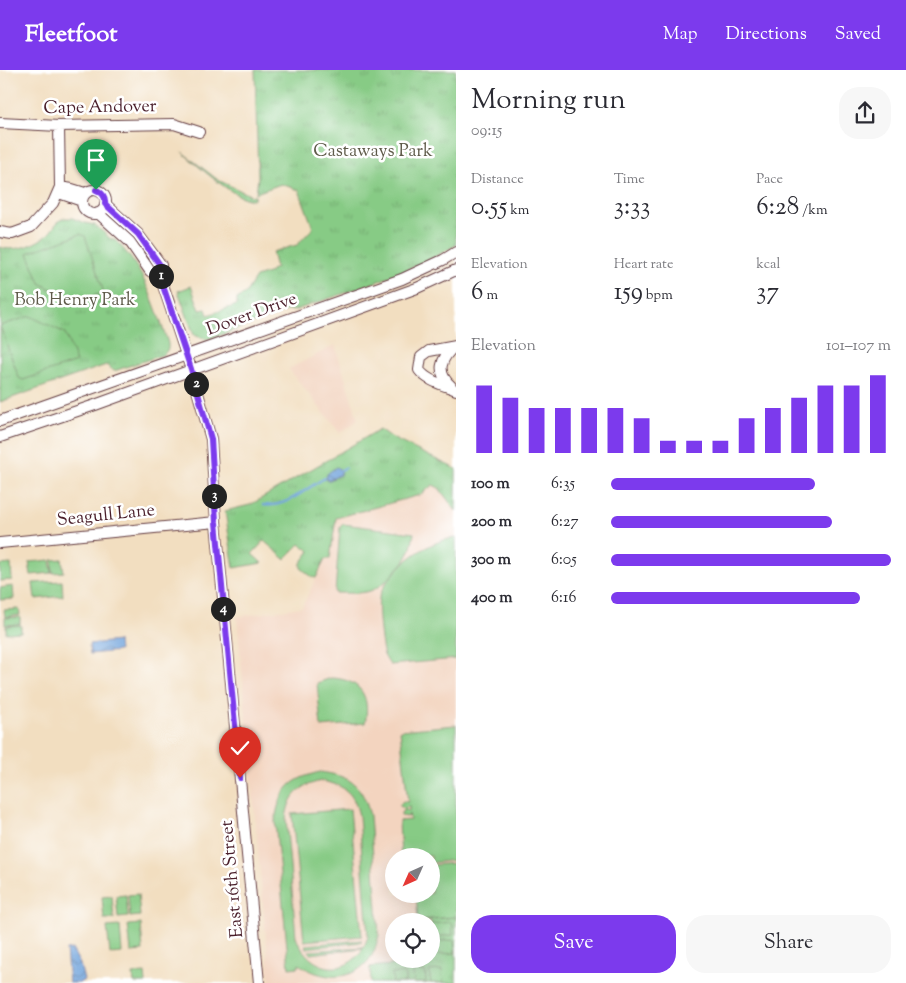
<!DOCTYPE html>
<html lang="en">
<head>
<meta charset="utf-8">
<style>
  body { margin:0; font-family:"Sorts Mill Goudy",serif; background:#f7f7f7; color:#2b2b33; height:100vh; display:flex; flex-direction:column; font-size:19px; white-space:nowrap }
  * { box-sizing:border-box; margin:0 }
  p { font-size:16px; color:#7c7c81 }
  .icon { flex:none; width:28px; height:28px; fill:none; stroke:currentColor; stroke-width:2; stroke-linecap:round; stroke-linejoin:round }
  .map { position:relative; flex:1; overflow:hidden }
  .drawer { display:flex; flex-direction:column; background:#fff; width:450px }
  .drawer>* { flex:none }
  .needle { width:32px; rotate:225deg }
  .buttons { position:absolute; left:385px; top:778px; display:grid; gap:10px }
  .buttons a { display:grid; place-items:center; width:55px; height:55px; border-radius:50%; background:#fff; box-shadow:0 5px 20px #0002; font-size:25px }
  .pin { position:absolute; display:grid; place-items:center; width:42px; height:42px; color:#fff; margin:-51px -21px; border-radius:50% 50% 50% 0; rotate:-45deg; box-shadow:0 0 5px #0007 }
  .pin .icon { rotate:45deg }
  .km { position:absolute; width:25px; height:25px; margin:-12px; border-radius:50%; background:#222; color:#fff; font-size:14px; line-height:25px; text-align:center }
  .round { display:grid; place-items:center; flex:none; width:52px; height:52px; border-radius:20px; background:#f7f7f7 }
  .overview { display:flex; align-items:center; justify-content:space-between; height:85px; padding:0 15px }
  h1 { font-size:28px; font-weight:600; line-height:38px }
  .figures { display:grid; grid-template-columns:repeat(3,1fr); gap:8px; height:85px; padding:5px 15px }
  .figures div { display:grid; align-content:center }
  .figures b { font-size:25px; font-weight:600 }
  .figures small { font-size:14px; font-weight:400 }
  .figures p { font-size:14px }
  .chart { height:140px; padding:10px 15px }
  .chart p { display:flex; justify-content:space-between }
  .chart svg { width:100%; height:90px; margin-top:5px; stroke:#7c3aed; stroke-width:6 }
  .button { display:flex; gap:10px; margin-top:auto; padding:10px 15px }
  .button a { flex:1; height:58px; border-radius:20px; background:#7c3aed; color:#fff; font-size:20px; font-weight:600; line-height:58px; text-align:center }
  .button a+a { background:#f7f7f7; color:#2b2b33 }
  ul { padding:0 15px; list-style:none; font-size:16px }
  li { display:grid; grid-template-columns:80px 60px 1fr; align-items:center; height:38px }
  li i { height:12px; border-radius:6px; background:#7c3aed }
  header { display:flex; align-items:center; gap:30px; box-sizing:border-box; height:70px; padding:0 25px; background:#7c3aed; color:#fff }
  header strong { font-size:24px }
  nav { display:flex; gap:28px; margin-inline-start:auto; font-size:18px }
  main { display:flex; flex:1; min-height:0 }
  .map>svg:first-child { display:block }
  .built { fill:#f3d4bf; fill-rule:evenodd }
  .grass { fill:url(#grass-dots); stroke:#687558 }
  .park { fill:url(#park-tufts); stroke:#687558 }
  .pitch { fill:#87cb85; stroke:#687558; fill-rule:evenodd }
  .water { fill:url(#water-waves); stroke:#5c6183 }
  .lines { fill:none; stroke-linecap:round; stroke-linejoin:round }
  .stream { stroke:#6fa3db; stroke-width:2.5 }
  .minor-casing { stroke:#633c41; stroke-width:12 }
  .minor { stroke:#fff; stroke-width:10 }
  .route-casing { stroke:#fff; stroke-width:10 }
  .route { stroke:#7c3aed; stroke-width:6 }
  .labels { text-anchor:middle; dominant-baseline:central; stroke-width:5; stroke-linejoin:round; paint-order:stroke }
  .street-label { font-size:18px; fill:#4a1f2b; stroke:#fff }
  .park-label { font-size:18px; fill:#5f5b4a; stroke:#fff }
</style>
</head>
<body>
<header>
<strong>Fleetfoot</strong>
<nav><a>Map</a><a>Directions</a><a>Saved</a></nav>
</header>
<main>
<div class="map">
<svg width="456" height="913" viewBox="0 0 456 913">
  <defs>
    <pattern id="grass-dots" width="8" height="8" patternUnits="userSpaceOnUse" patternTransform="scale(1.25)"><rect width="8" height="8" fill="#87cb85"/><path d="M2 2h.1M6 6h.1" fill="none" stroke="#76ae73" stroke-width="1.8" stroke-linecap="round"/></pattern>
    <pattern id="park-tufts" width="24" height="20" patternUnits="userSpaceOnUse" patternTransform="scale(1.25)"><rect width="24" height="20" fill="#87cb85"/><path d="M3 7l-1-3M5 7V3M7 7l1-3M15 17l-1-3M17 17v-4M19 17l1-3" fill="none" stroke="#76ae73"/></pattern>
    <pattern id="water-waves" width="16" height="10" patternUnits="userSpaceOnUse" patternTransform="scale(1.25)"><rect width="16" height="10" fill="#6fa3db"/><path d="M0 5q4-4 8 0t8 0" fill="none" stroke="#5d84b2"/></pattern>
  </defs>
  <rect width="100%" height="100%" fill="#fff"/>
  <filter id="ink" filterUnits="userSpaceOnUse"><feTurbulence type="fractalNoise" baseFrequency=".02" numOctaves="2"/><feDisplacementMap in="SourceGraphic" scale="10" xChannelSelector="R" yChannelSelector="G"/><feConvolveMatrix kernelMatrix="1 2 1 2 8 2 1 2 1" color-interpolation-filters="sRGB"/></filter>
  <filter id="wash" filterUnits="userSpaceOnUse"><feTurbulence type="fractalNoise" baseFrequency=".0096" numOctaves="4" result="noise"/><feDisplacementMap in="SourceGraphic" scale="20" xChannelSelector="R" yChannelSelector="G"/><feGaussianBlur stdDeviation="1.12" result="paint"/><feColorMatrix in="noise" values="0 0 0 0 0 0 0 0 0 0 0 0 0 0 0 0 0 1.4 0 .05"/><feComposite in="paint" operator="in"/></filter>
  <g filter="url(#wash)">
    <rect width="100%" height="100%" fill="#f2dec0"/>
    <!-- built -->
    <path class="built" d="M 335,275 L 358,350 L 340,363 L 289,299 Z
      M 433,415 L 439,418 L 456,441 L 456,913 L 270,913 L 237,547 L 302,537 L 326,488 L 330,489 L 336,448 L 420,425 ZM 394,786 L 431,786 L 431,824 L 394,824 ZM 394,851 L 431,851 L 431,889 L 394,889 Z"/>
    <!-- grass -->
    <path class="grass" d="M 182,82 L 218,110 L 252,126 L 255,125 L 254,129 C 238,133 195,93 182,82 Z"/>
    <!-- park -->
    <path class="park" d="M 255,0 L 456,0 L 456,175 C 406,205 349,221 293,241 L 289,240 L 207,270 L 194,265 L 178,221 L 191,216 L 200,240 L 206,239 L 208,245 L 237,235 L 237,229 L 245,224 L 256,207 L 271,202 L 271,200 L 276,198 L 272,182 L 297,175 L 313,158 L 299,120 L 281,114 L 256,123 L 258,108 Z
      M 64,148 L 72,148 L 85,153 L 95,155 L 111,169 L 113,168 C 144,197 153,231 167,270 C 169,276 169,281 162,285 L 114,301 L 106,295 L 0,332 L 0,177 C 15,183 41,173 51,161 C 55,156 57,151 64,148 Z
      M 380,359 L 394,369 L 456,399 L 456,441 L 439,418 L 433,415 L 420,425 L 336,448 L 330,489 L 325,489 L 316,508 L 312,507 L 301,498 L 301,493 L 310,481 L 300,474 L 285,489 L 264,471 L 252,484 L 262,493 L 234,498 L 225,441 L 250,435 Z
      M 456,847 L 456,913 L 371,913 L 370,897 L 401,894 L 400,889 L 431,889 L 431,851 L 409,851 Z"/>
    <!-- pitch -->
    <path class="pitch" d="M 80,164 L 85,166 L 104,223 L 73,231 L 40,213 L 28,183 Z
      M 30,246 L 65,263 L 76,292 L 23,310 L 19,308 L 0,256 Z
      M 343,454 L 414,463 C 413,470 412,476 409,483 C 404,495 383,517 370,521 C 360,524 346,523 335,523 L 340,457 Z
      M 456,468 L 456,589 L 390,595 C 388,592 386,589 384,585 C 381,577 377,536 379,528 C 388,499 427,470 456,468 Z
      M 62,489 L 64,502 L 53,503 L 52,490 Z
      M 50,490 L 52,503 L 31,505 L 29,492 Z
      M 11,494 L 12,510 L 0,511 L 0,495 Z
      M 62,511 L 63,526 L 35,529 L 33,513 Z
      M 13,516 L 14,529 L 0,530 L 0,518 Z
      M 19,539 L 20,545 L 5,547 L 4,540 Z
      M 20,547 L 20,554 L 5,555 L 5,548 Z
      M 21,555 L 21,562 L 6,563 L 6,556 Z
      M 331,608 C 360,609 371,626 365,653 L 321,657 L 317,613 Z
      M 456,655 L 456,790 L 431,793 L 431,786 L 401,786 L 399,751 L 410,750 L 409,744 L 408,747 L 401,746 L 401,743 L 404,739 L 409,741 L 409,736 L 404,739 L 399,735 L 403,731 L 408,732 L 400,660 Z
      M 320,702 C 351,706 363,715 370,746 L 379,865 C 377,874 374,884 368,891 C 349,913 320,909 299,894 L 299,897 L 289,898 L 275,751 C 280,719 290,709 320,702 ZM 321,711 C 345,715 354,723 359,746 L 368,866 C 356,908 311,907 296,867 L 286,749 C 289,726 297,717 321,711 Z
      M 350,739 L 362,866 L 304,871 L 292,744 Z
      M 456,793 L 456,847 L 418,850 L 416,824 L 431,824 L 431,795 Z
      M 138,824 L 140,846 L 130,847 L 128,825 Z
      M 126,825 L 128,847 L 118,848 L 116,826 Z
      M 112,826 L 114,849 L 104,849 L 102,827 Z
      M 452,852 L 453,865 L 431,867 L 431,854 Z
      M 141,854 L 143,881 L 131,882 L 128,855 Z
      M 120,856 L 122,883 L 110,884 L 107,857 Z
      M 362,870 L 362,872 L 306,878 L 305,875 Z
      M 454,870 L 455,883 L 431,885 L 431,872 Z
      M 363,877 L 363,878 L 310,884 L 309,881 Z
      M 442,900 L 443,913 L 431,913 L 429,901 Z
      M 425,901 L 426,913 L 414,913 L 413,902 Z
      M 145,903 L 146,913 L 134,913 L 133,904 Z
      M 405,903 L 405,913 L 393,913 L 392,904 Z"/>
    <!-- water -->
    <path class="water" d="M 336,397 L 341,400 L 341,404 L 330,410 L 326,410 L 327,404 Z
      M 118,571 L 119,581 L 90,584 L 89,574 Z
      M 72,879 L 80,894 L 84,910 L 79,913 L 69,913 L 66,880 Z"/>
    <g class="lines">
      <!-- stream -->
      <path class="stream" d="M 341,400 L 345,398
        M 263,435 C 288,438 304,419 325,408"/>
    </g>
  </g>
  <g filter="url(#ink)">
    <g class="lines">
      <!-- minor casing -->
      <g class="minor-casing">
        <path id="minor" d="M 0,53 L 59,56 L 174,54 L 199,62
          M 60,117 L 72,119 L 85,123
          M82 132a12 12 0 1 1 24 0a12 12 0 1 1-24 0Z
          M 59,123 L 82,131
          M 105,134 L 138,164 L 161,195 L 161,209 L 191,299 L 211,369 L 216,452 L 259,913
          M 98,143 L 130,172 L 150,201 L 161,209
          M 0,162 L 12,164 L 31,157 L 53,133 L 60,117 L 59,56
          M 456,276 L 429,281 L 421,287 L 419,300 C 427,311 444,315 456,320
          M 451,316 C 436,302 440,289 455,276
          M 0,351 L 402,209 L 443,190 L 456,182
          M 0,367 L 95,335 L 417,218 L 456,200
          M 0,473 L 216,452"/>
      </g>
      <!-- minor -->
      <use href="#minor" class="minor"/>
    </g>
  </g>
  <g class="lines" filter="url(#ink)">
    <!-- route casing -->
    <g class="route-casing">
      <path id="route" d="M 96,120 C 102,122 106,127 105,134 L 138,164 L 160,195 L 161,210 L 191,299 L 211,369 L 216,452 L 240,708"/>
    </g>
    <!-- route -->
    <use href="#route" class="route"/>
  </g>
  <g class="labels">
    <!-- street labels -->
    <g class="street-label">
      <text transform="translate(100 38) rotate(-1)">Cape Andover</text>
      <text transform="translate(252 245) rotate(-20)">Dover Drive</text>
      <text transform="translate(106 446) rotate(-6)">Seagull Lane</text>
      <text transform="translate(233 809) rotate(-95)">East 16th Street</text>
    </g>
    <!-- park labels -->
    <g class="park-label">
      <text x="373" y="82">Castaways Park</text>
      <text x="75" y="231">Bob Henry Park</text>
    </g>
  </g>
</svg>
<div class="buttons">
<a><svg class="needle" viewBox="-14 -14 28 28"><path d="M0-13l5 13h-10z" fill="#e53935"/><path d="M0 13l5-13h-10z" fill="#7c7c81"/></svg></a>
<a><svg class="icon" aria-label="locate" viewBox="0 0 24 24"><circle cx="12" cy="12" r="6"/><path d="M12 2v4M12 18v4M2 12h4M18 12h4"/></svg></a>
</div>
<div class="pin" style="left:96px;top:120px;background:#1e9e55"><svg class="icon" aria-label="arrive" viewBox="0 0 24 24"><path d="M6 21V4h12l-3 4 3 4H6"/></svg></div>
<div class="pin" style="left:240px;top:708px;background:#d93025"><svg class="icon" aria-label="check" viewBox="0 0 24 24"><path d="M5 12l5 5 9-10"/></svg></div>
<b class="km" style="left:161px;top:206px">1</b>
<b class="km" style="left:196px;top:314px">2</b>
<b class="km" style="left:214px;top:426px">3</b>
<b class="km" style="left:223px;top:539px">4</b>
</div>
<section class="drawer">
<div class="overview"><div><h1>Morning run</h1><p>09:15</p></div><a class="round"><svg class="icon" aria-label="share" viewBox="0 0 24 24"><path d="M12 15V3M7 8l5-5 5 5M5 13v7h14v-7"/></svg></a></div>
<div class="figures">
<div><p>Distance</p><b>0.55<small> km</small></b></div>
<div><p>Time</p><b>3:33</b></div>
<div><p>Pace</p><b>6:28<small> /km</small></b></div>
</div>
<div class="figures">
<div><p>Elevation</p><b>6<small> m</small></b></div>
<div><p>Heart rate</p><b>159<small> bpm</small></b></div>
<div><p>kcal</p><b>37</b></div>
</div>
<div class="chart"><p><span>Elevation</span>101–107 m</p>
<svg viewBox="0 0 160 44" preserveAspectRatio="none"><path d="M5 44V11M15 44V17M25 44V22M35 44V22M45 44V22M55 44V22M65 44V27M75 44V38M85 44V38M95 44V38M105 44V27M115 44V22M125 44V17M135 44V11M145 44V11M155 44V6"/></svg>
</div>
<ul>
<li><b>100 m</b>6:35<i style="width:73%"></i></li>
<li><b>200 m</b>6:27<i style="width:79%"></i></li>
<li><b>300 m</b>6:05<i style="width:100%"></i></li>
<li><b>400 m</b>6:16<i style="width:89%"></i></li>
</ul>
<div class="button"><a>Save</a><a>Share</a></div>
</section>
</main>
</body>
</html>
